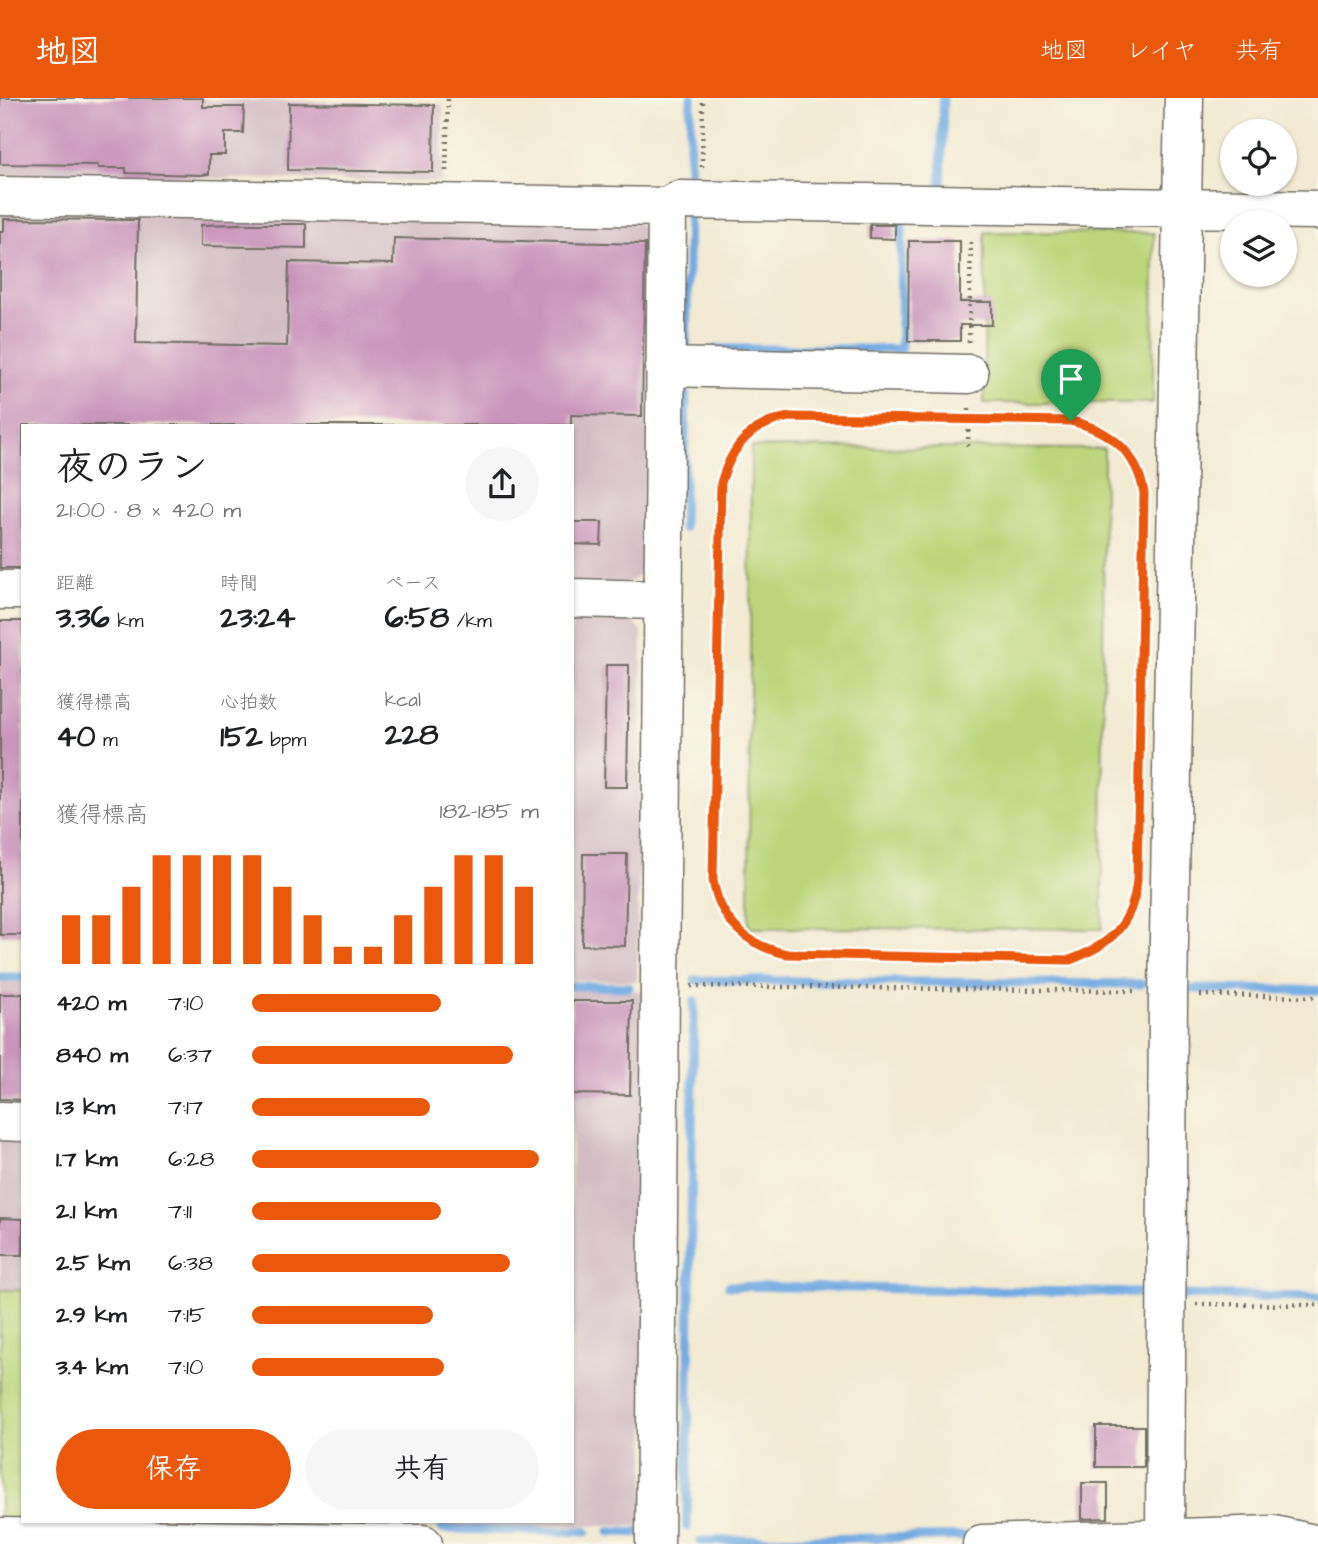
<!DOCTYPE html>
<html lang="ja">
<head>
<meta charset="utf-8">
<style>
  body { margin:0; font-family:"Architects Daughter","Klee One",sans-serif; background:#f6f6f6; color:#202124; height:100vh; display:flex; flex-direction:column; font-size:26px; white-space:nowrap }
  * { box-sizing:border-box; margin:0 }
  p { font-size:23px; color:#757577 }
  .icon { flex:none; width:38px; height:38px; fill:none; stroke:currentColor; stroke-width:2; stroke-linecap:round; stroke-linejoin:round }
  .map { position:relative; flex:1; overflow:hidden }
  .sheet { position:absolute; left:21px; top:326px; width:553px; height:1099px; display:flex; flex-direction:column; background:#fff; border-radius:0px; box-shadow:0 2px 5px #0004 }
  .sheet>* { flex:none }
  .tools { position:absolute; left:1220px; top:21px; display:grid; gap:14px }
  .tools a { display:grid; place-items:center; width:77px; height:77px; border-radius:50%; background:#fff; box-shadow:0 2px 5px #0004; font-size:35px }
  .pin { position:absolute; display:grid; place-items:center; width:60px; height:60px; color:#fff; margin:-72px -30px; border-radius:50% 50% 50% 0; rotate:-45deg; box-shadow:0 0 7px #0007 }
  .pin .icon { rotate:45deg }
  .round { display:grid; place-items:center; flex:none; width:74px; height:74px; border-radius:37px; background:#f6f6f6 }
  .overview { display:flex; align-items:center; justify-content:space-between; height:119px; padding:0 35px }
  h1 { font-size:38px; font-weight:700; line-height:52px }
  .metrics { display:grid; grid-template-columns:repeat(3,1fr); gap:10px; height:119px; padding:7px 35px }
  .metrics div { display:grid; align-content:center }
  .metrics b { font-size:30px; font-weight:700 }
  .metrics small { font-size:19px; font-weight:400 }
  .metrics p { font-size:19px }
  .chart { height:196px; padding:14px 35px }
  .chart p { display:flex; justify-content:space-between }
  .chart svg { width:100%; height:126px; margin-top:7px; stroke:#ea580c; stroke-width:6 }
  .cta { display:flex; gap:14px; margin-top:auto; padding:14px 35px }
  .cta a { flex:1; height:80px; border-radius:42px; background:#ea580c; color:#fff; font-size:28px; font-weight:700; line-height:80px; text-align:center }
  .cta a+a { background:#f6f6f6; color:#202124 }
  ul { padding:0 35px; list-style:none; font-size:23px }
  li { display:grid; grid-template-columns:112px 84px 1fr; align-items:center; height:52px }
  li i { height:18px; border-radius:9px; background:#ea580c }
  header { display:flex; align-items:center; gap:42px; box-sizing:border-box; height:98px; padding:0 35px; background:#ea580c; color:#fff }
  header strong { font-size:33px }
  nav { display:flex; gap:38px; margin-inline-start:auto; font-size:24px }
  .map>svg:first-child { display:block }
  .industrial { fill:#d2bdc5 }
  .green { fill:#bcd57a; stroke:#748052; stroke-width:2 }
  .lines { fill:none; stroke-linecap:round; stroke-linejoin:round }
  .stream { stroke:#73abe2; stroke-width:9 }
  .building { fill:#ca95bb }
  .minor-casing { stroke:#716e65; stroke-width:41 }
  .path { stroke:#716e65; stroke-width:4.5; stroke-dasharray:2 5; stroke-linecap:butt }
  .minor { stroke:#fff; stroke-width:38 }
  .route-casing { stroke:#fff; stroke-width:14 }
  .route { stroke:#ea580c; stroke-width:9 }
</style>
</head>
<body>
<header>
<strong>地図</strong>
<nav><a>地図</a><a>レイヤ</a><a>共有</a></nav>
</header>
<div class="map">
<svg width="1318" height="1446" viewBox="0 0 1318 1446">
  <rect width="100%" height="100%" fill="#fbf7ec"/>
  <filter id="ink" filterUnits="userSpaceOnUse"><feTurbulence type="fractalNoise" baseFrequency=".0143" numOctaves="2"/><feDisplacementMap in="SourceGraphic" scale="14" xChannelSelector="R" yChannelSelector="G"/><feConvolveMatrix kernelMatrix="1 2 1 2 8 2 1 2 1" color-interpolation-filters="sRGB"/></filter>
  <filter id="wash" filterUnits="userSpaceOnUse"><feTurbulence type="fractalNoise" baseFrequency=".00686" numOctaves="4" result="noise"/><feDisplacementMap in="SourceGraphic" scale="28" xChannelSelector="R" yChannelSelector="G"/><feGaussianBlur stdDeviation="1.57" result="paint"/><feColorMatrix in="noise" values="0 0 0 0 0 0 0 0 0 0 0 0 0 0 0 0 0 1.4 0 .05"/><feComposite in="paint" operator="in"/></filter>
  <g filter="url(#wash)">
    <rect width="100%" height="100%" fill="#f2ead2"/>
    <!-- industrial -->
    <path class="industrial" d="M 0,0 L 208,0 L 209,2 L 443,6 L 442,84 L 0,77 Z
      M 0,114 L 638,125 L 649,137 L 647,471 L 628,485 L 572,485 L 572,327 L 23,327 L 23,476 L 0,476 Z
      M 572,518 L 628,519 L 642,534 L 637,883 L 572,882 Z
      M 0,883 L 23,884 L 23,1192 L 0,1192 Z
      M 572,892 L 652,893 L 644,1428 L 411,1427 L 411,1423 L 572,1423 Z"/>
    <!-- green -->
    <path class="green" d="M 985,134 L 1154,135 L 1153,305 L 984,305 Z
      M 751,349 L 1104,351 L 1102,831 L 749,830 Z
      M 0,1192 L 23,1192 L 23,1422 L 0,1422 Z
      M 78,1423 L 411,1423 L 411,1427 Z"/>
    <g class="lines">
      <!-- stream -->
      <path class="stream" d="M 689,92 L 691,0
        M 941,94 L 943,0
        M 716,251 L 901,251 L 902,119
        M 686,257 L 689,113
        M 683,430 L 686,288
        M 0,879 L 23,879
        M 695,882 L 1141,886
        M 572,888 L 629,889
        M 1194,891 L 1318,892
        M 729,1188 L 1153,1195
        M 1177,1197 L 1318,1199
        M 687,1429 L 694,903
        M 442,1431 L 586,1434
        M 609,1434 L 646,1435
        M 701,1443 L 975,1438"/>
    </g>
    <g id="blocks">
      <!-- building -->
      <path class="building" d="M 0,0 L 203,0 L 203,9 L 244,9 L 243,35 L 225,35 L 225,57 L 209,57 L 209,76 L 202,77 L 126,75 L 126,70 L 98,70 L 98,67 L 0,66 Z
        M 289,5 L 434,7 L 433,74 L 288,72 Z
        M 4,121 L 138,122 L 136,245 L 287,248 L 289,164 L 393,166 L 394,140 L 645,146 L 642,318 L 571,317 L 571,327 L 23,327 L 23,470 L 0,470 L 0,133 L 4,133 Z
        M 240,126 L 306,126 L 306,150 L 201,148 L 201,127 Z
        M 870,127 L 895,127 L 895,141 L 870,140 Z
        M 909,143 L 960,143 L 960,204 L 992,204 L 992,227 L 960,227 L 960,243 L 908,243 Z
        M 572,424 L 602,424 L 601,447 L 572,446 Z
        M 0,523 L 23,523 L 23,837 L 0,837 Z
        M 606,567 L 629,567 L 627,689 L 604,689 Z
        M 583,756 L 627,756 L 625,848 L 582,847 Z
        M 0,896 L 23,896 L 23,1002 L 0,1001 Z
        M 572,903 L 632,903 L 630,997 L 572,996 Z
        M 0,1120 L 23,1121 L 23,1157 L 0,1157 Z
        M 1096,1328 L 1144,1328 L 1144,1369 L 1096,1369 Z
        M 1082,1385 L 1108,1385 L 1108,1420 L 1082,1421 Z"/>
    </g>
  </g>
  <g filter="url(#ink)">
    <use href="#blocks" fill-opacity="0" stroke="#716e65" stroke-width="2"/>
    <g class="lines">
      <!-- minor casing -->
      <g class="minor-casing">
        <path id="minor" d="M 0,98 L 667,109 L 679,102 L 1318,112
          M 665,269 L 969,276
          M 0,492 L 23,492
          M 572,500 L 662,502
          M 0,1023 L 23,1024
          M 1165,1438 L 1168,897 L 1184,0
          M 0,1439 L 423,1446
          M 655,1446 L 667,109
          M 982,1446 L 1274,1437 L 1314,1446"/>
      </g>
      <!-- path -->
      <path class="path" d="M 702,69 L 703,0
        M 446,73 L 448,0
        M 969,244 L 971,140
        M 789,319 L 1071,323 C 1110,332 1137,354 1144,395 L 1137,782 C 1133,827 1110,847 1070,862 L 787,856 C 747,848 720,823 713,783 L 721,385 C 732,348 750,326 789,319 Z
        M 968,348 L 969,309
        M 691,888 L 1137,893
        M 1200,897 L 1318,899
        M 1196,1206 L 1318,1207"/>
      <!-- minor -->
      <use href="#minor" class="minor"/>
    </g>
  </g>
  <g class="lines" filter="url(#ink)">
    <!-- route casing -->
    <g class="route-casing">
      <path id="route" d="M 789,319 L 1071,323 C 1110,332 1137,354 1144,395 L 1137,782 C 1133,827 1110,847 1070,862 L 787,856 C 747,848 720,823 713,782 L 721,385 C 732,348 750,326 789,319 Z"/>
    </g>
    <!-- route -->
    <use href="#route" class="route"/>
  </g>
</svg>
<div class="tools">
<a><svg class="icon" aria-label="locate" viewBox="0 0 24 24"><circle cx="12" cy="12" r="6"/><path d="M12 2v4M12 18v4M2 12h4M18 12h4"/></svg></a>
<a><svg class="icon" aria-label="layers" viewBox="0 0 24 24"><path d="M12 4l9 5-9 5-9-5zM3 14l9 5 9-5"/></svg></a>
</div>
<div class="pin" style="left:1071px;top:323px;background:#1e9e55"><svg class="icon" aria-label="arrive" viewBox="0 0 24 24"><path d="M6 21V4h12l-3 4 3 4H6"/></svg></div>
<section class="sheet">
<div class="overview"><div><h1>夜のラン</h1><p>21:00 · 8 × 420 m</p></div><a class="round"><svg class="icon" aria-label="share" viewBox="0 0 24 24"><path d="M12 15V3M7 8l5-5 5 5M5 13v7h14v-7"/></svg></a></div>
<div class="metrics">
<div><p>距離</p><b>3.36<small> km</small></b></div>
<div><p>時間</p><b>23:24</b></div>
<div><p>ペース</p><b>6:58<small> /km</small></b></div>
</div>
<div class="metrics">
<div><p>獲得標高</p><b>40<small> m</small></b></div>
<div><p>心拍数</p><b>152<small> bpm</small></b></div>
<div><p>kcal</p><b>228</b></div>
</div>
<div class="chart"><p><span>獲得標高</span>182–185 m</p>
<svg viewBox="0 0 160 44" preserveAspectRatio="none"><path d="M5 44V27M15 44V27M25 44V17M35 44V6M45 44V6M55 44V6M65 44V6M75 44V17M85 44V27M95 44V38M105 44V38M115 44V27M125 44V17M135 44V6M145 44V6M155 44V17"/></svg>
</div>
<ul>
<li><b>420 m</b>7:10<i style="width:66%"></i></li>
<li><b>840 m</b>6:37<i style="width:91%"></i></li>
<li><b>1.3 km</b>7:17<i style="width:62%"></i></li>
<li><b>1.7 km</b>6:28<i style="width:100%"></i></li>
<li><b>2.1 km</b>7:11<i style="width:66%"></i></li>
<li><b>2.5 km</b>6:38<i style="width:90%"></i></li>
<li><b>2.9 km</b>7:15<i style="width:63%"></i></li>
<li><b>3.4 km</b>7:10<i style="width:67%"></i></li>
</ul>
<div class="cta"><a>保存</a><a>共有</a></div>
</section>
</div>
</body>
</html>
